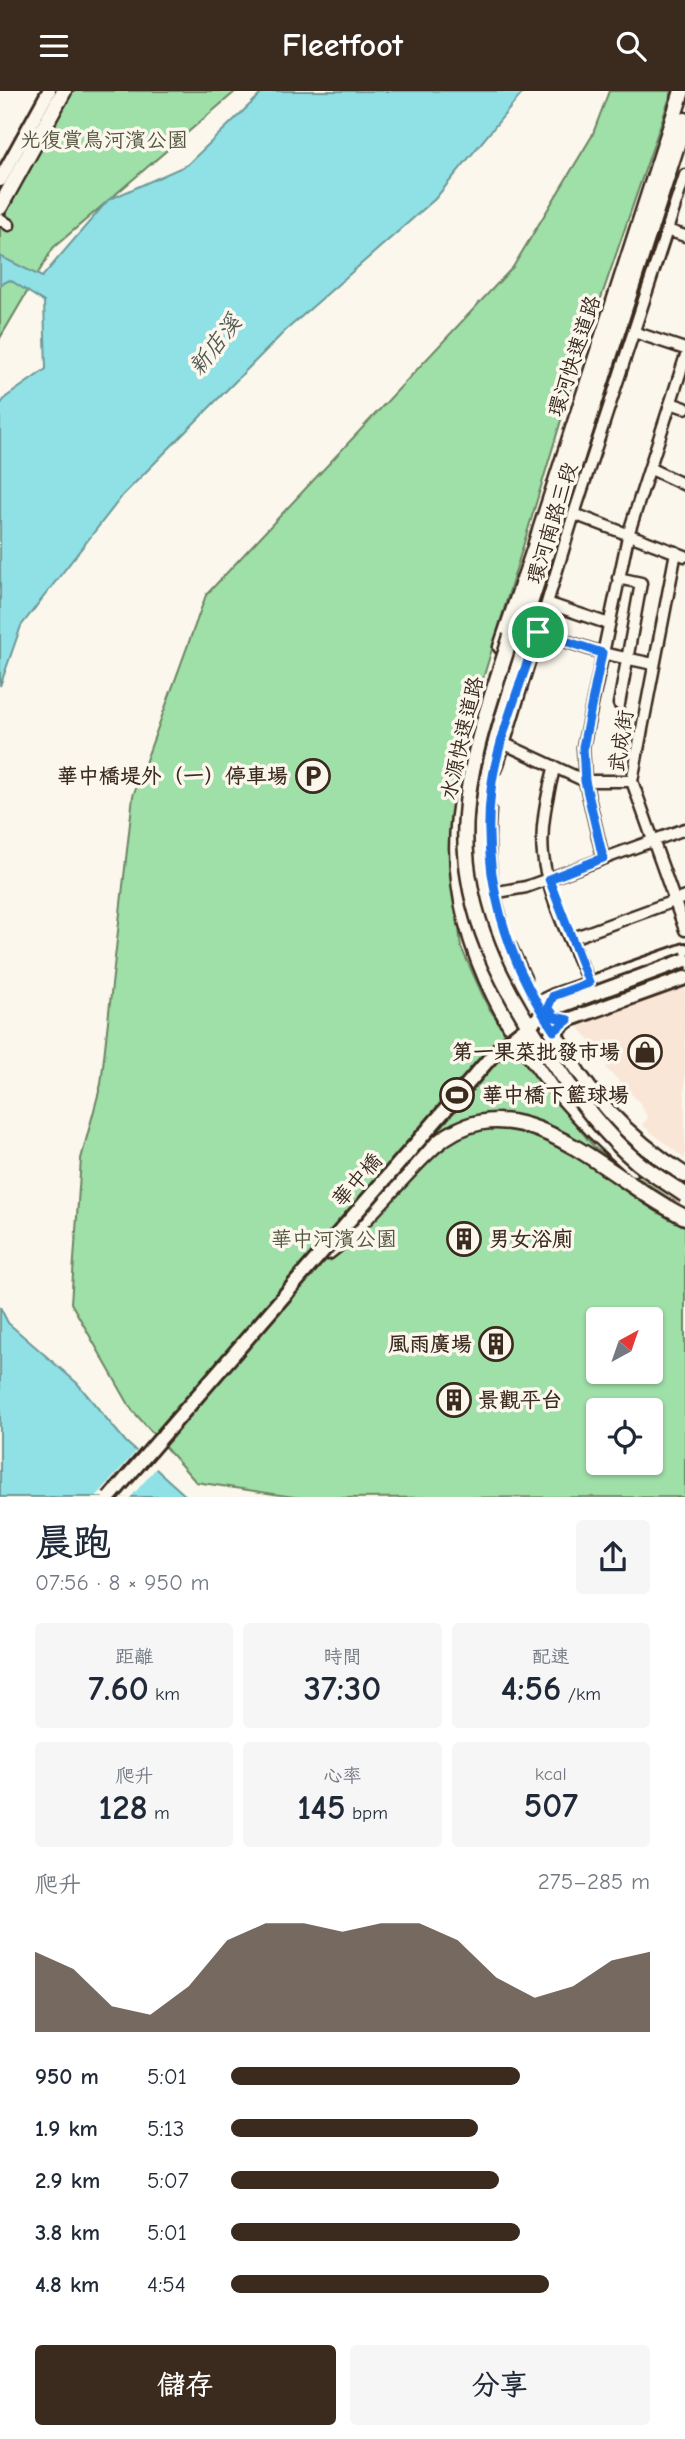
<!DOCTYPE html>
<html lang="zh-TW">
<head>
<meta charset="utf-8">
<style>
  body { margin:0; font-family:"Comic Neue","LXGW WenKai TC",sans-serif; background:#f6f6f7; color:#1f2937; height:100vh; display:flex; flex-direction:column; font-size:26px; white-space:nowrap }
  * { box-sizing:border-box; margin:0 }
  p { font-size:23px; color:#747a83 }
  .icon { flex:none; width:38px; height:38px; fill:none; stroke:currentColor; stroke-width:2; stroke-linecap:round; stroke-linejoin:round }
  .map { position:relative; height:1406px; overflow:hidden }
  .panel { display:flex; flex-direction:column; background:#fff; flex:1 }
  .panel>* { flex:none }
  .needle { width:46px; rotate:40deg }
  .tools { position:absolute; left:586px; top:1216px; display:grid; gap:14px }
  .tools a { display:grid; place-items:center; width:77px; height:77px; border-radius:7px; background:#fff; box-shadow:0 2px 5px #0004; font-size:35px }
  .pin { position:absolute; display:grid; place-items:center; width:60px; height:60px; color:#fff; margin:-30px; border:4px solid #fff; border-radius:50%; box-shadow:0 2px 7px #0007 }
  .round { display:grid; place-items:center; flex:none; width:74px; height:74px; border-radius:7px; background:#f6f6f7 }
  .head { display:flex; align-items:center; justify-content:space-between; height:119px; padding:0 35px }
  h1 { font-size:38px; font-weight:700; line-height:52px }
  .figures { display:grid; grid-template-columns:repeat(3,1fr); gap:10px; height:119px; padding:7px 35px }
  .figures div { display:grid; align-content:center; border-radius:7px; background:#f6f6f7; text-align:center }
  .figures b { font-size:35px; font-weight:700 }
  .figures small { font-size:19px; font-weight:400 }
  .figures p { font-size:19px }
  .chart { height:196px; padding:14px 35px }
  .chart p { display:flex; justify-content:space-between }
  .chart svg { width:100%; height:126px; margin-top:7px; fill:#3b2a1e; opacity:.7 }
  .primary-button { display:flex; gap:14px; margin-top:auto; padding:14px 35px }
  .primary-button a { flex:1; height:80px; border-radius:7px; background:#3b2a1e; color:#fff; font-size:28px; font-weight:700; line-height:80px; text-align:center }
  .primary-button a+a { background:#f6f6f7; color:#1f2937 }
  ul { padding:0 35px; list-style:none; font-size:23px }
  li { display:grid; grid-template-columns:112px 84px 1fr; align-items:center; height:52px }
  li i { height:18px; border-radius:9px; background:#3b2a1e }
  header { display:flex; justify-content:space-between; align-items:center; height:91px; padding:0 35px; background:#3b2a1e; color:#fff; font-size:32px; font-weight:700 }
  .map>svg:first-child { display:block }
  .built { fill:#f9e6d6 }
  .green { fill:#9fdfa8; stroke:#6d8463; stroke-width:2; fill-rule:evenodd }
  .water { fill:#8fe1e6; stroke:#6d9896; stroke-width:2 }
  .pier { fill:#fbf7ec }
  .lines { fill:none; stroke-linecap:round; stroke-linejoin:round }
  .minor-casing { stroke:#3b2a1e; stroke-width:15 }
  .major-casing { stroke:#3b2a1e; stroke-width:18 }
  .highway-casing { stroke:#3b2a1e; stroke-width:19 }
  .minor { stroke:#fbf7ec; stroke-width:10 }
  .major { stroke:#fbf7ec; stroke-width:12 }
  .highway { stroke:#fbf7ec; stroke-width:14 }
  .major-bridge-casing { stroke:#3b2a1e; stroke-width:18; stroke-linecap:butt }
  .highway-bridge-casing { stroke:#3b2a1e; stroke-width:19; stroke-linecap:butt }
  .major-bridge { stroke:#fbf7ec; stroke-width:12 }
  .highway-bridge { stroke:#fbf7ec; stroke-width:14 }
  .route-casing { stroke:#fff; stroke-width:14 }
  .route { stroke:#1a73e8; stroke-width:9 }
  .labels { text-anchor:middle; dominant-baseline:central; stroke-width:7; stroke-linejoin:round; paint-order:stroke }
  .park-label { font-size:21px; fill:#545740; stroke:#fbf7ec }
  .street-label { font-size:21px; fill:#3b2a1e; stroke:#fbf7ec }
  .poi-label { font-size:21px; font-weight:bold; fill:#3b2a1e; stroke:#fbf7ec; text-anchor:end }
  .water-label { font-size:23px; font-style:italic; fill:#505850; stroke:#fbf7ec }
</style>
</head>
<body>
<header><svg class="icon" aria-label="menu" viewBox="0 0 24 24"><path d="M4 6h16M4 12h16M4 18h16"/></svg>Fleetfoot<svg class="icon" aria-label="search" viewBox="0 0 24 24"><circle cx="10" cy="10" r="6"/><path d="M15 15l6 6"/></svg></header>
<div class="map">
<svg width="685" height="1407" viewBox="0 0 685 1407">
  <rect width="100%" height="100%" fill="#fbf7ec"/>
  <filter id="ink" filterUnits="userSpaceOnUse"><feTurbulence type="fractalNoise" baseFrequency=".0143" numOctaves="2"/><feDisplacementMap in="SourceGraphic" scale="14" xChannelSelector="R" yChannelSelector="G"/><feConvolveMatrix kernelMatrix="1 2 1 2 8 2 1 2 1" color-interpolation-filters="sRGB"/></filter>
  <g filter="url(#ink)">
    <!-- built -->
    <path class="built" d="M 685,893 L 685,1068 L 642,1034 L 648,1027 L 640,1012 L 607,978 L 604,967 L 578,935 Z"/>
    <!-- green -->
    <path class="green" d="M 73,0 L 236,0 L 53,157 L 0,247 L 0,129 Z
      M 609,0 L 672,0 L 575,283 L 460,664 L 450,756 L 461,856 L 487,914 L 527,974 L 595,1057 L 685,1118 L 685,1406 L 300,1407 L 196,1391 L 132,1319 L 71,1212 L 81,1068 L 101,993 L 133,705 L 206,504 L 513,176 L 592,45 ZM 598,1228 L 651,1228 L 651,1281 L 598,1281 ZM 598,1320 L 651,1320 L 651,1372 L 598,1372 Z"/>
    <!-- water -->
    <path class="water" d="M 264,0 L 524,0 L 435,108 L 285,240 L 123,404 L 21,535 L 0,595 L 0,314 L 6,306 L 46,278 L 44,211 L 10,189 L 0,194 L 0,165 L 42,186 L 108,109 L 187,74 Z
      M 0,1216 L 8,1232 L 77,1292 L 126,1351 L 187,1406 L 0,1406 Z"/>
    <!-- pier -->
    <path class="pier" d="M 139,1357 L 158,1375 L 130,1407 L 96,1406 Z"/>
    <g class="lines">
      <!-- minor casing -->
      <g class="minor-casing">
        <path id="minor" d="M 0,128 L 9,134
          M 667,139 L 685,145
          M 634,241 L 685,258
          M 671,312 L 685,317
          M 651,378 L 685,394
          M 574,423 L 685,465
          M 676,461 L 632,690 L 685,839
          M 618,487 L 641,492 L 619,613
          M 547,512 L 609,533
          M 538,541 L 602,562 L 653,573
          M 503,652 L 585,690 L 632,690
          M 497,677 L 574,423 L 685,84
          M 554,678 C 547,705 540,736 543,764 C 548,807 572,853 589,892
          M 490,719 C 487,756 489,791 500,825
          M 603,767 L 585,690 L 583,656 L 629,441 L 685,267
          M 493,802 L 526,796 L 685,738
          M 570,848 L 685,806
          M 511,856 L 525,887"/>
      </g>
      <!-- major casing -->
      <g class="major-casing">
        <path id="major" d="M 0,89 L 49,0
          M 505,928 L 553,905 L 685,859
          M 533,960 L 568,929 L 685,887"/>
      </g>
      <!-- highway casing -->
      <g class="highway-casing">
        <path id="highway" d="M 0,116 L 64,0
          M 536,452 L 682,0
          M 530,538 C 498,647 454,742 503,855 C 512,876 521,899 537,915
          M 519,547 L 685,29
          M 501,556 L 539,444
          M 464,694 C 431,845 523,982 634,1077
          M 554,941 C 584,1002 628,1048 685,1084
          M 328,1161 C 368,1130 397,1089 434,1055 C 519,981 609,1091 685,1126"/>
      </g>
      <!-- minor -->
      <use href="#minor" class="minor"/>
      <!-- major -->
      <use href="#major" class="major"/>
      <!-- highway -->
      <use href="#highway" class="highway"/>
      <!-- major-bridge casing -->
      <g class="major-bridge-casing">
        <path id="major-bridge" d="M 109,1407 L 497,959 L 547,920 L 685,869"/>
      </g>
      <!-- highway-bridge casing -->
      <g class="highway-bridge-casing">
        <path id="highway-bridge" d="M 511,545 C 493,603 470,663 466,724 C 459,819 503,899 555,974 C 579,1009 604,1043 637,1071 C 652,1083 669,1093 685,1104"/>
      </g>
      <!-- major-bridge -->
      <use href="#major-bridge" class="major-bridge"/>
      <!-- highway-bridge -->
      <use href="#highway-bridge" class="highway-bridge"/>
    </g>
  </g>
  <g class="lines" filter="url(#ink)">
    <!-- route casing -->
    <g class="route-casing">
      <path id="route" d="M 538,541 L 602,562 L 583,656 L 585,690 L 603,767 L 549,788 L 589,892 L 553,905 L 548,916 L 555,926 L 568,929 L 554,940 C 506,868 481,786 491,699 C 496,653 523,586 538,541 Z"/>
    </g>
    <!-- route -->
    <use href="#route" class="route"/>
  </g>
  <!-- icons -->
  <defs>
    <g id="parking-ring" transform="scale(1.75)"><circle r="9.5" fill="#fbf7ec" stroke="#3b2a1e" stroke-width="1.5"/><path d="M-3.5-5.5H1a3.5 3.5 0 0 1 0 7H-1V5.5H-3.5ZM-1-3.4V-.6H.8a1.4 1.4 0 0 0 0-2.8Z" fill="#3b2a1e"/></g>
    <g id="shop-ring" transform="scale(1.75)"><circle r="9.5" fill="#fbf7ec" stroke="#3b2a1e" stroke-width="1.5"/><path d="M-5-2.5h2.3a2.7 3.5 0 0 1 5.4 0H5L5.5 6h-11ZM-1.5-2.5h3a1.5 2.3 0 0 0-3 0Z" fill="#3b2a1e"/></g>
    <g id="stadium-ring" transform="scale(1.75)"><circle r="9.5" fill="#fbf7ec" stroke="#3b2a1e" stroke-width="1.5"/><path d="M0-5a6.5 5 0 1 0 0 10a6.5 5 0 1 0 0-10ZM-3.5-1.8h7v3.6h-7Z" fill="#3b2a1e"/></g>
    <g id="building-ring" transform="scale(1.75)"><circle r="9.5" fill="#fbf7ec" stroke="#3b2a1e" stroke-width="1.5"/><path d="M-4-6H4V6H1V3H-1V6H-4ZM-2.5-4.3h1.7v1.8h-1.7ZM.8-4.3h1.7v1.8H.8ZM-2.5-1h1.7V.8h-1.7ZM.8-1h1.7V.8H.8Z" fill="#3b2a1e"/></g>
  </defs>
  <g fill-rule="evenodd">
    <use href="#parking-ring" x="313" y="685"/>
    <use href="#shop-ring" x="645" y="961"/>
    <use href="#stadium-ring" x="457" y="1004"/>
    <use href="#building-ring" x="464" y="1148"/>
    <use href="#building-ring" x="496" y="1253"/>
    <use href="#building-ring" x="454" y="1309"/>
  </g>
  <g class="labels">
    <!-- park labels -->
    <g class="park-label">
      <text x="104" y="49">光復賞鳥河濱公園</text>
      <text x="334" y="1148">華中河濱公園</text>
    </g>
    <!-- street labels -->
    <g class="street-label">
      <text transform="translate(574 265) rotate(-72)">環河快速道路</text>
      <text transform="translate(552 432) rotate(-73)">環河南路三段</text>
      <text transform="translate(462 647) rotate(-77)">水源快速道路</text>
      <text transform="translate(621 650) rotate(-81)">武成街</text>
      <text transform="translate(357 1089) rotate(-49)">華中橋</text>
    </g>
    <!-- poi labels -->
    <g class="poi-label">
      <text x="288" y="685">華中橋堤外（一）停車場</text>
      <text x="620" y="961">第一果菜批發市場</text>
      <text x="482" y="1004" text-anchor="start">華中橋下籃球場</text>
      <text x="489" y="1148" text-anchor="start">男女浴廁</text>
      <text x="472" y="1253">風雨廣場</text>
      <text x="478" y="1309" text-anchor="start">景觀平台</text>
    </g>
    <!-- water labels -->
    <g class="water-label">
      <text transform="translate(215 254) rotate(-52)">新店溪</text>
    </g>
  </g>
</svg>
<div class="tools">
<a><svg class="needle" viewBox="-14 -14 28 28"><path d="M0-13l5 13h-10z" fill="#e53935"/><path d="M0 13l5-13h-10z" fill="#747a83"/></svg></a>
<a><svg class="icon" aria-label="locate" viewBox="0 0 24 24"><circle cx="12" cy="12" r="6"/><path d="M12 2v4M12 18v4M2 12h4M18 12h4"/></svg></a>
</div>
<div class="pin" style="left:538px;top:541px;background:#1e9e55"><svg class="icon" aria-label="arrive" viewBox="0 0 24 24"><path d="M6 21V4h12l-3 4 3 4H6"/></svg></div>
</div>
<section class="panel">
<div class="head"><div><h1>晨跑</h1><p>07:56 · 8 × 950 m</p></div><a class="round"><svg class="icon" aria-label="share" viewBox="0 0 24 24"><path d="M12 15V3M7 8l5-5 5 5M5 13v7h14v-7"/></svg></a></div>
<div class="figures">
<div><p>距離</p><b>7.60<small> km</small></b></div>
<div><p>時間</p><b>37:30</b></div>
<div><p>配速</p><b>4:56<small> /km</small></b></div>
</div>
<div class="figures">
<div><p>爬升</p><b>128<small> m</small></b></div>
<div><p>心率</p><b>145<small> bpm</small></b></div>
<div><p>kcal</p><b>507</b></div>
</div>
<div class="chart"><p><span>爬升</span>275–285 m</p>
<svg viewBox="0 0 160 44" preserveAspectRatio="none"><path d="M0 44V16L10 22L20 35L30 38L40 28L50 12L60 6L70 6L80 9L90 6L100 6L110 12L120 25L130 32L140 28L150 19L160 16V44z"/></svg>
</div>
<ul>
<li><b>950 m</b>5:01<i style="width:69%"></i></li>
<li><b>1.9 km</b>5:13<i style="width:59%"></i></li>
<li><b>2.9 km</b>5:07<i style="width:64%"></i></li>
<li><b>3.8 km</b>5:01<i style="width:69%"></i></li>
<li><b>4.8 km</b>4:54<i style="width:76%"></i></li>
</ul>
<div class="primary-button"><a>儲存</a><a>分享</a></div>
</section>
</body>
</html>
